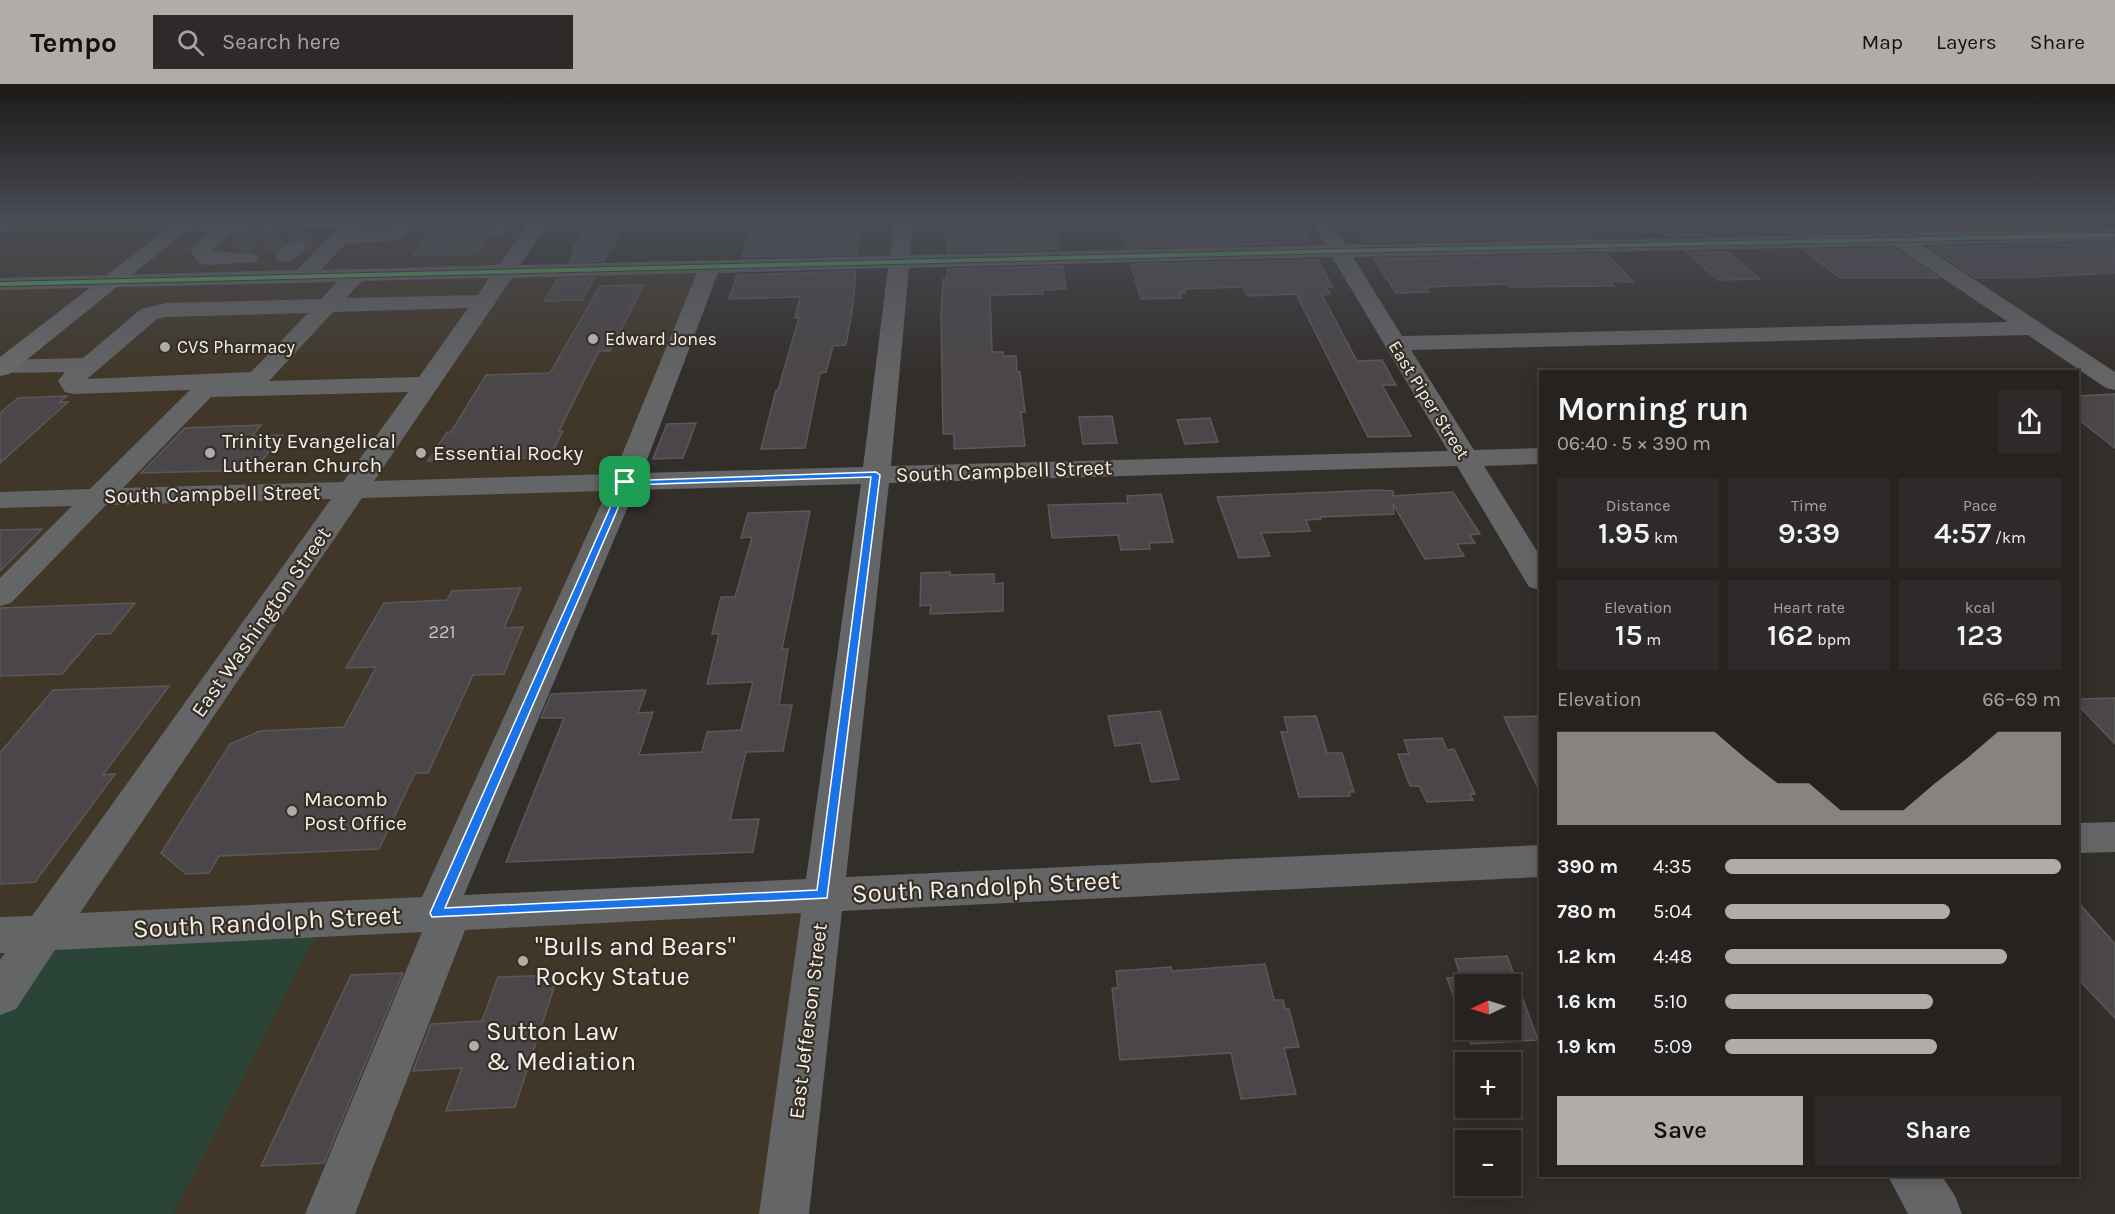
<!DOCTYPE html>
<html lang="en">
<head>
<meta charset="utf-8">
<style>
  body { margin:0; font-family:Karla,sans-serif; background:#2e2a29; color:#f1f3f6; height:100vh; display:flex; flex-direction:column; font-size:22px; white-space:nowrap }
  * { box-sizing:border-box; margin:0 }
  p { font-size:20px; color:#a4a4a5 }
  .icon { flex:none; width:33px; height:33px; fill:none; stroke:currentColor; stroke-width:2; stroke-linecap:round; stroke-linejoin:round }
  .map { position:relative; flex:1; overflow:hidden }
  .side { position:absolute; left:1539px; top:286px; width:540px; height:807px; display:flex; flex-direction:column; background:#262220; border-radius:0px; box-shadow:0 3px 15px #0003,0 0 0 2px #423f3e }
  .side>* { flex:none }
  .needle { width:39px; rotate:266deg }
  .controls { position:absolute; left:1455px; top:890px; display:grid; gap:12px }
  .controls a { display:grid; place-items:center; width:66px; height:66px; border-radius:0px; background:#262220; box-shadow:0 3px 15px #0003,0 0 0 2px #423f3e; font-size:30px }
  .pin { position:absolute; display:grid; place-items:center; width:51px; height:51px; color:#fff; margin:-26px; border-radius:12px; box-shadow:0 3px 9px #0006 }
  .round { display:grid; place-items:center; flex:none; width:63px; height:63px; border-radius:0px; background:#2e2a29 }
  .head { display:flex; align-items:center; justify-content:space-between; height:102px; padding:0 18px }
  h1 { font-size:33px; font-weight:600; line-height:45px }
  .stats { display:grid; grid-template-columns:repeat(3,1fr); gap:9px; height:102px; padding:6px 18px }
  .stats div { display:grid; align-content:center; border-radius:0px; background:#2e2a29; text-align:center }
  .stats b { font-size:30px; font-weight:600 }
  .stats small { font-size:16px; font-weight:400 }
  .stats p { font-size:16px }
  .chart { height:168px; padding:12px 18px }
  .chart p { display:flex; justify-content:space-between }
  .chart svg { width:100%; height:108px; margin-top:6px; fill:#b1aca7; opacity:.7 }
  .primary-button { display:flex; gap:12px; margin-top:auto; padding:12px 18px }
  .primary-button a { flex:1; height:69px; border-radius:0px; background:#b1aca7; color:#111; font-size:24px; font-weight:600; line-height:69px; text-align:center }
  .primary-button a+a { background:#2e2a29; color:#f1f3f6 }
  ul { padding:0 18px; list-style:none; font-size:20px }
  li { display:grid; grid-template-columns:96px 72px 1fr; align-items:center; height:45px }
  li i { height:15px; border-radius:8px; background:#b1aca7 }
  header { display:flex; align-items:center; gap:36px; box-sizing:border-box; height:84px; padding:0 30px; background:#b1aca7; color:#111 }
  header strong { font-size:28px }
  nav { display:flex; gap:33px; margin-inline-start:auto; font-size:21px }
  .search { width:420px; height:54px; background:#2e2a29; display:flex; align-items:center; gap:15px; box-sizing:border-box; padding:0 21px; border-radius:0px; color:#a4a4a5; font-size:22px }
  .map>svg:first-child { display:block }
  .built { fill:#413728 }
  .green { fill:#2b4438 }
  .building { fill:#4b4649; stroke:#5b5858; stroke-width:1.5; fill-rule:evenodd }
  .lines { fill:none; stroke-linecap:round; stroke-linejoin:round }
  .minor-tunnel { stroke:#4f4b47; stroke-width:22; stroke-dasharray:22 11; stroke-linecap:butt }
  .minor { fill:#646566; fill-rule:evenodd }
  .highway { fill:#6b6b6b; fill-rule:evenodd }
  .cycleway-casing { stroke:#362f26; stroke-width:6 }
  .cycleway { stroke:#56b35d; stroke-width:4 }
  .route { fill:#1a73e8; stroke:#fff; stroke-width:1.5; fill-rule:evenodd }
  .poi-dot { fill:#b1aca7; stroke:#362f26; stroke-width:2 }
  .labels { text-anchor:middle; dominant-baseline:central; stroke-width:4.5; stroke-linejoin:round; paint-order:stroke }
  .far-poi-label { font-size:18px; fill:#f5f0ea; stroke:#362f26; text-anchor:start }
  .far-street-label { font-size:18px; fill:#f5f0ea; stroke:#362f26 }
  .number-label { font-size:18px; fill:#cac6c2 }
  .poi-label { font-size:21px; fill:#f5f0ea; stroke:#362f26; text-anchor:start }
  .street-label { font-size:21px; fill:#f5f0ea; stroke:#362f26 }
  .near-street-label { font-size:26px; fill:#f5f0ea; stroke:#362f26 }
  .near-poi-label { font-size:26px; fill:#f5f0ea; stroke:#362f26; text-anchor:start }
</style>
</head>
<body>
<header>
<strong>Tempo</strong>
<div class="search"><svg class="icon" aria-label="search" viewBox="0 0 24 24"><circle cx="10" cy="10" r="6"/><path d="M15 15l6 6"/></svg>Search here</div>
<nav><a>Map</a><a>Layers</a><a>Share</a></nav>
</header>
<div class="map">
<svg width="2115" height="1130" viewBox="0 0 2115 1130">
  <rect width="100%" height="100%" fill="#322e2a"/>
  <!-- built -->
  <path class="built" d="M 11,136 L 541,136 L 504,188 L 710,183 L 437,829 L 823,810 L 784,1130 L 0,1130 L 0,142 Z"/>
  <!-- green -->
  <path class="green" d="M 324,835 L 173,1130 L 0,1130 L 0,911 L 44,849 Z"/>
  <!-- building -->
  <path class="building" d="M 441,136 L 494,136 L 487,146 L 490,151 L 476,170 L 412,172 Z
    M 589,136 L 628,136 L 604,177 L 569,178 L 575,168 L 571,168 Z
    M 835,136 L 862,136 L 857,171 L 742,173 L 750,148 L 833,146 Z
    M 946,136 L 976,136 L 976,141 L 1012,140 L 1012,144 L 1057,143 L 1060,165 L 947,168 Z
    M 1429,136 L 1571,136 L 1591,154 L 1364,158 L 1352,138 Z
    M 1647,136 L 1690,136 L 1709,151 L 1667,152 Z
    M 1764,136 L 2089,136 L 2102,143 L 1904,147 L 1897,145 L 1888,148 L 1783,150 Z
    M 1245,138 L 1249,143 L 1303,142 L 1311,159 L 1126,164 L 1121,145 L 1220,143 L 1220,139 Z
    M 2115,159 L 2115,189 L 2030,193 L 1976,194 L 1929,163 Z
    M 1894,164 L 1939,194 L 1840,194 L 1804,166 Z
    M 1686,168 L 1728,168 L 1760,195 L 1718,196 Z
    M 1607,170 L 1633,198 L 1610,197 L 1614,202 L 1509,203 L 1507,200 L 1426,203 L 1429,208 L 1396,209 L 1374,175 Z
    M 1319,176 L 1332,203 L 1326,203 L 1330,210 L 1322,211 L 1357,277 L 1382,276 L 1396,301 L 1382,301 L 1411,352 L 1368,353 L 1296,210 L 1247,212 L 1243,203 L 1185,205 L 1186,209 L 1180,209 L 1182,214 L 1141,215 L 1131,180 Z
    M 1063,182 L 1066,205 L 1042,206 L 1043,210 L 990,211 L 992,268 L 1003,268 L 1003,272 L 1016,272 L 1017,288 L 1020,288 L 1025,328 L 1021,328 L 1025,362 L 954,365 L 954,350 L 943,350 L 941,231 L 943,195 L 947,194 L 947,185 Z
    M 856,187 L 853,221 L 846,261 L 833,262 L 826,288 L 820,289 L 805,364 L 761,365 L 776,306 L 778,306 L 799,234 L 795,234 L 800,213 L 729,215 L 737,191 Z
    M 594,194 L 582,216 L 544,217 L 558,195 Z
    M 644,201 L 610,267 L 599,267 L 559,347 L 563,347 L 550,373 L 428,377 L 447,348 L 451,348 L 486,291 L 550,289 L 600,202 Z
    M 2115,310 L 2115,364 L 2078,335 L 2078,312 Z
    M 67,312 L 60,318 L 68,318 L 0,379 L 0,329 L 18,314 Z
    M 1112,332 L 1117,359 L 1083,360 L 1079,333 Z
    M 1210,334 L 1218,358 L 1185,360 L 1177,336 Z
    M 696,339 L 683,374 L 653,375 L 667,340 Z
    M 261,341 L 252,352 L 283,351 L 254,386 L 141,389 L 185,344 Z
    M 1376,406 L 1393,407 L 1393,412 L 1453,408 L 1480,450 L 1470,451 L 1475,459 L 1457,460 L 1464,472 L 1425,475 L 1393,420 L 1394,430 L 1320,433 L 1321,435 L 1306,436 L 1310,447 L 1261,449 L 1270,472 L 1239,474 L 1217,413 Z
    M 1161,410 L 1173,458 L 1149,459 L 1150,465 L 1121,466 L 1118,451 L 1052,454 L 1048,421 L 1128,419 L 1127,412 Z
    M 810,427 L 782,565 L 788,565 L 779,621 L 792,621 L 783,667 L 746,668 L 730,736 L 759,735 L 753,768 L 506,778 L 564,634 L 541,634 L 551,610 L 646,606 L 638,629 L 653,628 L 639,671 L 702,668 L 707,648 L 741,646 L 753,598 L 707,600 L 719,550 L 712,550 L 721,513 L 735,513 L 752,453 L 741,454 L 748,429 Z
    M 42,445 L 0,487 L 0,446 Z
    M 950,488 L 950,491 L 994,490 L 994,500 L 1003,499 L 1003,527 L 930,530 L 931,521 L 920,522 L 921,489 Z
    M 521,504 L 504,544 L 523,543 L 504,590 L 473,591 L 428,689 L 415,689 L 379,765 L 219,772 L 209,789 L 186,790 L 161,769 L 230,660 L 260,647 L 344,643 L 376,583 L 346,584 L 384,519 L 447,516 L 452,507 Z
    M 135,519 L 110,550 L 96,550 L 62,590 L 0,592 L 0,524 Z
    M 169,602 L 103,691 L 115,690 L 35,798 L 0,800 L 0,669 L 53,606 Z
    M 2115,614 L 2115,660 L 2078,621 L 2078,615 Z
    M 1160,627 L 1179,695 L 1151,698 L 1141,659 L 1115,662 L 1108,632 Z
    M 1316,632 L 1327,669 L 1342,669 L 1354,708 L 1349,708 L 1350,712 L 1299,713 L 1281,648 L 1288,648 L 1284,633 Z
    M 1540,632 L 1540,708 L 1504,633 Z
    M 1442,654 L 1447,666 L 1454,665 L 1475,710 L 1470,710 L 1473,716 L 1427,718 L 1419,702 L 1410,702 L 1398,670 L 1409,670 L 1404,656 Z
    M 2078,818 L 2115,860 L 2115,934 L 2078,895 Z
    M 1507,872 L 1538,956 L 1471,960 L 1447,894 L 1461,893 L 1455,875 ZM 1466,900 L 1510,900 L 1510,945 L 1466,945 Z
    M 1265,880 L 1274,916 L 1283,916 L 1285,925 L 1289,925 L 1299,963 L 1284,964 L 1296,1010 L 1241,1015 L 1231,969 L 1120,976 L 1112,904 L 1118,904 L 1116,887 L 1171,883 L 1172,887 Z
    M 403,889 L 324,1079 L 261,1082 L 351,891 Z
    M 558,891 L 515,1023 L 446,1027 L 462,984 L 413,987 L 431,940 L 482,937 L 498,893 Z"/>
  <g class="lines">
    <!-- minor-tunnel -->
    <path class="minor-tunnel" d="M 296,162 L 308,151
      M 266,163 L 278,151
      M 237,164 L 250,152"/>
    <!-- minor -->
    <path class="minor" d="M 0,136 L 20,136 L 7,146 L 0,148 Z
      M 182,136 L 366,136 L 357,147 L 387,146 L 397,136 L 417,136 L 400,156 L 345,160 L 321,186 L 499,181 L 531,136 L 551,136 L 520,181 L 890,172 L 895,136 L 914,136 L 910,171 L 1325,161 L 1311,136 L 1329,136 L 1345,161 L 1888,150 L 1896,147 L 1904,149 L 2115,145 L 2115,157 L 1922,161 L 2115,288 L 2115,306 L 2106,304 L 2028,251 L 1411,266 L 1474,366 L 1540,364 L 1540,380 L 1484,382 L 1540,472 L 1540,506 L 1529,503 L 1457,382 L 889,399 L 846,793 L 1540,761 L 1540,793 L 842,827 L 809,1130 L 759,1130 L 801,829 L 465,846 L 355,1130 L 305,1130 L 422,848 L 55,866 L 16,925 L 0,931 L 0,876 L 5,869 L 0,869 L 0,833 L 32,832 L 331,415 L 106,421 L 11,519 L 0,522 L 0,494 L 72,422 L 0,424 L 0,408 L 90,405 L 190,306 L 74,310 L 65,308 L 58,297 L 65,288 L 3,289 L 0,288 L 0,276 L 83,274 L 141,225 L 166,219 L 321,215 L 337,198 L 0,206 L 0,194 L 297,186 L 338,144 L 234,147 L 211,167 L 255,170 L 258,174 L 255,178 L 206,181 L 199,179 L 190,166 L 210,147 L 175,146 L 172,142 L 175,138 ZM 1895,162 L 2008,238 L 1402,252 L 1353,173 ZM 1332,173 L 1448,367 L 891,382 L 909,184 ZM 888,184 L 863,383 L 642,389 L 718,189 ZM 697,189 L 614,390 L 374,397 L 512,194 ZM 489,194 L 478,211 L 346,214 L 362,197 ZM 468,224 L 419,293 L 269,297 L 333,228 ZM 308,229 L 251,288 L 87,295 L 157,235 L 166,233 ZM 408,308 L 343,398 L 123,404 L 211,313 ZM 861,400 L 806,795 L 464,811 L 635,406 ZM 607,407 L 422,813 L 80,829 L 362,414 Z
      M 497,136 L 517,136 C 510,146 505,153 492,150 L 489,146 Z
      M 296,156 L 303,158 L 306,162 C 299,173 291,181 278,177 L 275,173 C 280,165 287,158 296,156 Z
      M 2115,738 L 2115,768 L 2078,769 L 2078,739 Z
      M 1888,1092 L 1942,1092 L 1955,1112 L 1962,1130 L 1908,1130 Z"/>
    <!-- highway -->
    <path class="highway" d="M 178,136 L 200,136 L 9,290 L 0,292 L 0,273 Z"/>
    <!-- cycleway casing -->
    <g class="cycleway-casing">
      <path id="cycleway" d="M 0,200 L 1338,167 L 2115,151"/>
    </g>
    <!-- cycleway -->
    <use href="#cycleway" class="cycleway"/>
  </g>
  <!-- sky -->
  <linearGradient id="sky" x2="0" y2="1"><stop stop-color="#1c1917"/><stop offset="0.46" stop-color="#494c55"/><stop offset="1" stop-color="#494c55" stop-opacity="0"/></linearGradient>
  <rect width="2115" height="294" fill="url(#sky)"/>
  <!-- route -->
  <path class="route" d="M 876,388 L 880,391 L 827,814 L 432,833 L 430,829 L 622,397 ZM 871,393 L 817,806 L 445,824 L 628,401 Z"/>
  <!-- markers -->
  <g class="poi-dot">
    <circle cx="593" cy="255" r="6"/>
    <circle cx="165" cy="263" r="6"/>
    <circle cx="210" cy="369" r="6"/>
    <circle cx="421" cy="369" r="6"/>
    <circle cx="292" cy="727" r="6"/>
    <circle cx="523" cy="877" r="6"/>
    <circle cx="474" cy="962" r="6"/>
  </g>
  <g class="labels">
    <!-- far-poi labels -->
    <g class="far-poi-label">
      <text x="605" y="255">Edward Jones</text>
      <text x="177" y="263">CVS Pharmacy</text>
    </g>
    <!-- far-street labels -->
    <g class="far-street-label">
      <text transform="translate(1429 316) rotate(58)">East Piper Street</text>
    </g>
    <!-- number labels -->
    <g class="number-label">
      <text x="442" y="548">221</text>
    </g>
    <!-- poi labels -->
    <g class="poi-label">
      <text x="222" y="357">Trinity Evangelical<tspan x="222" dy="24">Lutheran Church</tspan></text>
      <text x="433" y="369">Essential Rocky</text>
      <text x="304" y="715">Macomb<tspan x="304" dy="24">Post Office</tspan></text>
    </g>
    <!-- street labels -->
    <g class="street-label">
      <text transform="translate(1004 387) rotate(-2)">South Campbell Street</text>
      <text transform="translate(212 410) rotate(-1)">South Campbell Street</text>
      <text transform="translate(261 538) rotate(-55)">East Washington Street</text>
      <text transform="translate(808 937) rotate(-83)">East Jefferson Street</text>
    </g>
    <!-- near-street labels -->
    <g class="near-street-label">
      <text transform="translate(986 803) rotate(-3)">South Randolph Street</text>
      <text transform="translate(267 838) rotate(-3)">South Randolph Street</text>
    </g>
    <!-- near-poi labels -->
    <g class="near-poi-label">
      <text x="535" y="862">"Bulls and Bears"<tspan x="535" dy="30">Rocky Statue</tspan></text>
      <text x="486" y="947">Sutton Law<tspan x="486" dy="30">&amp; Mediation</tspan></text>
    </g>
  </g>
</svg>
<div class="controls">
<a><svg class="needle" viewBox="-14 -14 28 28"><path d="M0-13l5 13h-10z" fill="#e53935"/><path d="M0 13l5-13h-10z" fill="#a4a4a5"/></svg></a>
<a>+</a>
<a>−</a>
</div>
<div class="pin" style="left:625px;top:398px;background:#1e9e55"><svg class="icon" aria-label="arrive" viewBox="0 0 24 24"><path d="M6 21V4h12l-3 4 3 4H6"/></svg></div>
<section class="side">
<div class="head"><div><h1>Morning run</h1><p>06:40 · 5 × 390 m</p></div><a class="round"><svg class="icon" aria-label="share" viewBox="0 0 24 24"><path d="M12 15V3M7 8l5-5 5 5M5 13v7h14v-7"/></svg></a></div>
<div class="stats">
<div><p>Distance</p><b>1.95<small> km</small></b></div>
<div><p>Time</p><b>9:39</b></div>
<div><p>Pace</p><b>4:57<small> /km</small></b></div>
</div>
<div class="stats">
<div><p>Elevation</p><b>15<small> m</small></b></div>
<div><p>Heart rate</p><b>162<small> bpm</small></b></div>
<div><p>kcal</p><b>123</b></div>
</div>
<div class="chart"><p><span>Elevation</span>66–69 m</p>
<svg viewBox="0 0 160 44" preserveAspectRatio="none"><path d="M0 44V6L10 6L20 6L30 6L40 6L50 6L60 17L70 27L80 27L90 38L100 38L110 38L120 27L130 17L140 6L150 6L160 6V44z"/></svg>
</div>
<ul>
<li><b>390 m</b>4:35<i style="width:100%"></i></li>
<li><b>780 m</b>5:04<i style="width:67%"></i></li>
<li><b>1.2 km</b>4:48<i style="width:84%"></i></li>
<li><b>1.6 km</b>5:10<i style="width:62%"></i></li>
<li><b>1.9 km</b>5:09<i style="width:63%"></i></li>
</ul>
<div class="primary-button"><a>Save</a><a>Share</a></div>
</section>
</div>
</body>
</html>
